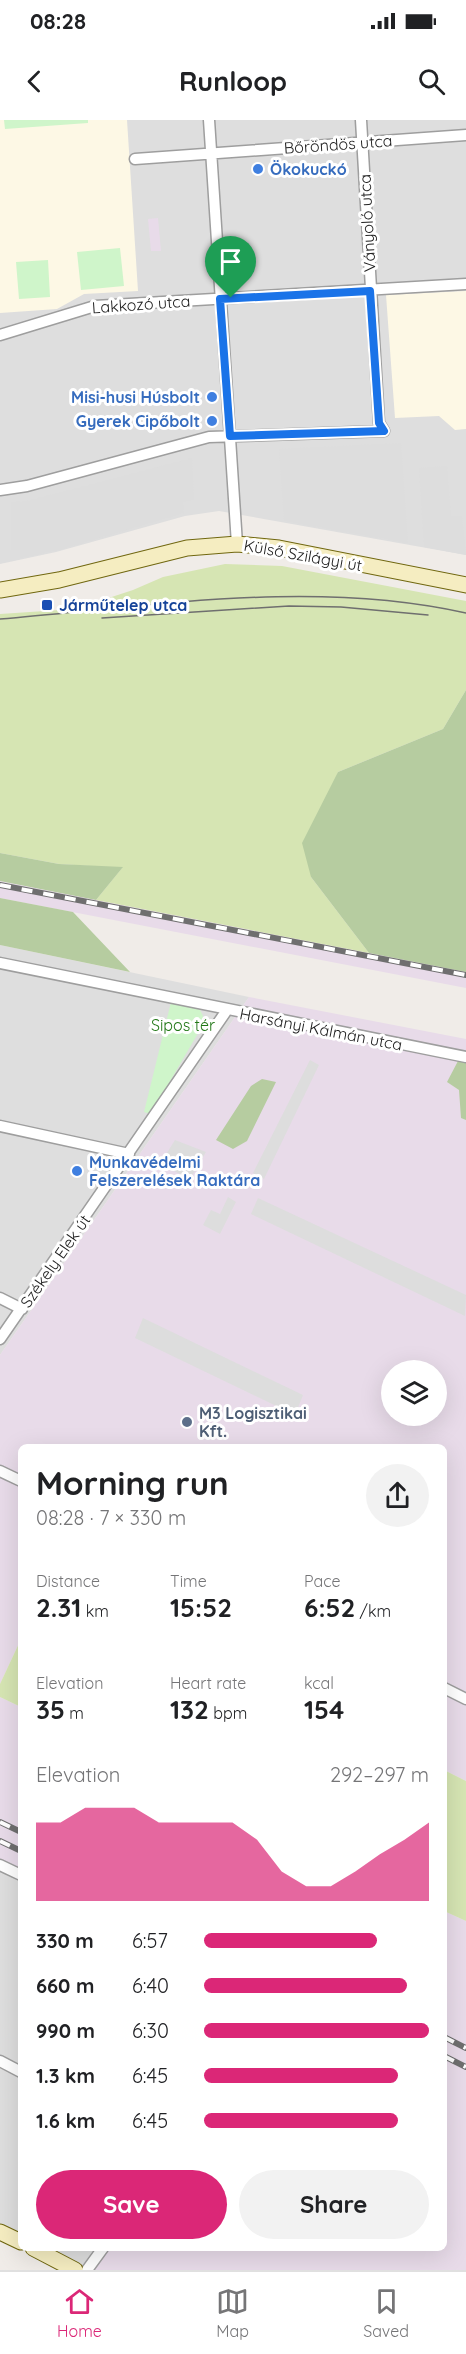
<!DOCTYPE html>
<html lang="en">
<head>
<meta charset="utf-8">
<style>
  body { margin:0; font-family:Quicksand,sans-serif; background:#f2f2f2; color:#202124; height:100vh; display:flex; flex-direction:column; font-size:22px; white-space:nowrap }
  * { box-sizing:border-box; margin:0 }
  p { font-size:20px; color:#757577 }
  .icon { flex:none; width:33px; height:33px; fill:none; stroke:currentColor; stroke-width:2; stroke-linecap:round; stroke-linejoin:round }
  .map { position:relative; flex:1; overflow:hidden }
  .side { position:absolute; left:18px; top:1324px; width:429px; height:807px; display:flex; flex-direction:column; background:#fff; border-radius:9px; box-shadow:0 6px 24px #0002 }
  .side>* { flex:none }
  .controls { position:absolute; left:381px; top:1240px; display:grid; gap:12px }
  .controls a { display:grid; place-items:center; width:66px; height:66px; border-radius:50%; background:#fff; box-shadow:0 6px 24px #0002; font-size:30px }
  .pin { position:absolute; display:grid; place-items:center; width:51px; height:51px; color:#fff; margin:-62px -26px; border-radius:50% 50% 50% 0; rotate:-45deg; box-shadow:0 0 6px #0007 }
  .pin .icon { rotate:45deg }
  .round { display:grid; place-items:center; flex:none; width:63px; height:63px; border-radius:32px; background:#f2f2f2 }
  .summary { display:flex; align-items:center; justify-content:space-between; height:102px; padding:0 18px }
  h1 { font-size:33px; font-weight:700; line-height:45px }
  .stats { display:grid; grid-template-columns:repeat(3,1fr); gap:9px; height:102px; padding:6px 18px }
  .stats div { display:grid; align-content:center }
  .stats b { font-size:26px; font-weight:700 }
  .stats small { font-size:16px; font-weight:400 }
  .stats p { font-size:16px }
  .chart { height:168px; padding:12px 18px }
  .chart p { display:flex; justify-content:space-between }
  .chart svg { width:100%; height:108px; margin-top:6px; fill:#db2777; opacity:.7 }
  .button { display:flex; gap:12px; margin-top:auto; padding:12px 18px }
  .button a { flex:1; height:69px; border-radius:36px; background:#db2777; color:#fff; font-size:24px; font-weight:700; line-height:69px; text-align:center }
  .button a+a { background:#f2f2f2; color:#202124 }
  ul { padding:0 18px; list-style:none; font-size:20px }
  li { display:grid; grid-template-columns:96px 72px 1fr; align-items:center; height:45px }
  li i { height:15px; border-radius:8px; background:#db2777 }
  .status { display:flex; justify-content:space-between; align-items:center; height:42px; padding:0 30px; background:#fff; direction:ltr }
  .status svg { height:16px; fill:currentColor }
  header { display:flex; justify-content:space-between; align-items:center; height:78px; padding:0 18px; background:#fff; font-size:27px; font-weight:700 }
  .menu { display:flex; justify-content:space-around; align-items:center; height:84px; border-top:2px solid #e0e0e0; background:#fff; font-size:16px; color:#757577 }
  .menu a { display:grid; justify-items:center; gap:3px }
  .menu .on { color:#db2777 }
  .map>svg:first-child { display:block }
  .residential { fill:#dedede }
  .industrial { fill:#e8dbe9; fill-rule:evenodd }
  .education { fill:#fdf8e5 }
  .grass { fill:#d6e5b3 }
  .forest { fill:#b6cca0 }
  .park { fill:#cff5ca }
  .parking { fill:#ddd }
  .lines { fill:none; stroke-linecap:round; stroke-linejoin:round }
  .street-casing { stroke:#9e9e9e; stroke-width:13 }
  .secondary-casing { stroke:#70670f; stroke-width:17 }
  .street { stroke:#fff; stroke-width:10 }
  .secondary { stroke:#f5edc1; stroke-width:15 }
  .tram { stroke:#6f6f6f; stroke-width:1.5 }
  .rail-casing { stroke:#6f6f6f; stroke-width:6 }
  .rail { stroke:#fff; stroke-width:4; stroke-dasharray:11; stroke-linecap:butt }
  .route-casing { stroke:#fff; stroke-width:12 }
  .route { stroke:#1a73e8; stroke-width:8 }
  .shop-dot { fill:#3f7fe0; stroke:#fff; stroke-width:2 }
  .transit-dot { fill:#1a4fb4; stroke:#fff; stroke-width:2 }
  .service-dot { fill:#5c6f8a; stroke:#fff; stroke-width:2 }
  .labels { text-anchor:middle; dominant-baseline:central; stroke-width:6; stroke-linejoin:round; paint-order:stroke }
  .street-label { font-size:16px; fill:#212121; stroke:#fff }
  .shop-label { font-size:16px; font-weight:bold; fill:#366cbe; stroke:#fff; text-anchor:start }
  .transit-label { font-size:16px; font-weight:bold; fill:#164399; stroke:#fff; text-anchor:start }
  .park-label { font-size:16px; fill:#217716; stroke:#fff }
  .service-label { font-size:16px; font-weight:bold; fill:#4e5e75; stroke:#fff; text-anchor:start }
</style>
</head>
<body>
<div class="status"><b>08:28</b><svg viewBox="0 0 49 12"><path d="M0 12V9h3v3zM5 12V6h3v6zM10 12V3h3v9zM15 12V0h3v12zM26 1h20v11H26zM47 4h2v5h-2z"/></svg></div>
<header><svg class="icon" aria-label="back" viewBox="0 0 24 24"><path d="M15 5l-7 7 7 7"/></svg>Runloop<svg class="icon" aria-label="search" viewBox="0 0 24 24"><circle cx="10" cy="10" r="6"/><path d="M15 15l6 6"/></svg></header>
<div class="map">
<svg width="466" height="2150" viewBox="0 0 466 2150">
  <rect width="100%" height="100%" fill="#f0ece8"/>
  <!-- residential -->
  <path class="residential" d="M 0,0 L 466,0 L 466,435 L 219,391 L 185,396 L 56,432 L 0,444 Z
    M 0,825 L 249,877 L 0,1235 Z
    M 0,1739 L 21,1749 L 21,2126 L 0,2115 Z
    M 26,2129 L 106,2129 L 89,2150 L 68,2150 Z"/>
  <!-- industrial -->
  <path class="industrial" d="M 158,98 L 161,131 L 151,131 L 148,99 Z
    M 0,761 L 466,852 L 466,868 L 0,778 Z
    M 249,877 L 466,919 L 466,1661 L 444,1650 L 444,1328 L 21,1328 L 21,1519 L 0,1564 L 0,1235 ZM 392,1251 L 436,1251 L 436,1296 L 392,1296 Z
    M 0,1577 L 21,1587 L 21,1749 L 0,1739 Z
    M 444,1791 L 466,1801 L 466,2150 L 89,2150 L 106,2129 L 444,2128 Z"/>
  <!-- education -->
  <path class="education" d="M 0,0 L 127,0 L 138,171 L 84,174 L 57,189 L 0,193 Z
    M 466,171 L 466,309 L 455,310 L 439,296 L 395,298 L 386,175 Z"/>
  <!-- grass -->
  <path class="grass" d="M 225,444 L 282,446 L 466,481 L 466,570 L 443,609 L 338,652 L 311,757 L 369,833 L 96,780 L 122,748 L 59,744 L 0,733 L 0,494 L 75,489 L 133,470 L 163,457 Z
    M 21,1519 L 21,1587 L 0,1577 L 0,1564 Z
    M 444,1650 L 466,1661 L 466,1801 L 444,1791 Z"/>
  <!-- forest -->
  <path class="forest" d="M 466,570 L 466,852 L 369,833 L 311,757 L 302,723 L 338,652 L 443,609 Z
    M 0,733 L 59,744 L 123,747 L 96,780 L 0,761 Z
    M 0,778 L 73,792 L 130,852 L 0,825 Z
    M 458,941 L 466,942 L 466,1000 L 461,998 L 459,970 L 447,962 Z
    M 262,959 L 276,962 L 247,1021 L 233,1029 L 216,1020 L 251,966 Z"/>
  <!-- park -->
  <path class="park" d="M 4,0 L 88,0 L 88,3 L 5,9 Z
    M 120,128 L 124,166 L 81,170 L 77,132 Z
    M 48,140 L 50,177 L 19,179 L 16,142 Z
    M 171,882 L 199,888 L 203,896 L 201,908 L 151,994 L 144,992 Z"/>
  <!-- parking -->
  <path class="parking" d="M 401,323 L 408,423 L 284,401 L 279,329 Z
    M 192,338 L 194,380 L 183,382 L 184,393 L 59,430 L 20,438 L 20,430 L 11,430 L 11,382 L 27,381 Z
    M 447,346 L 451,396 L 462,396 L 466,435 L 424,427 L 419,348 Z
    M 310,940 L 319,945 L 264,1059 L 253,1053 Z
    M 175,1020 L 206,1032 L 190,1059 L 160,1044 Z
    M 228,1077 L 236,1082 L 220,1114 L 203,1105 L 211,1090 L 220,1094 Z
    M 258,1078 L 466,1175 L 465,1196 L 251,1094 Z
    M 143,1198 L 303,1275 L 295,1295 L 135,1218 Z"/>
  <g class="lines">
    <!-- street casing -->
    <g class="street-casing">
      <path id="street" d="M 209,0 L 237,424
        M 135,39 L 466,15
        M 0,215 L 95,186 L 466,164
        M 0,370 L 27,366 L 209,317 L 384,311 L 379,303 L 361,0
        M 0,843 L 466,937
        M 0,1006 L 129,1034
        M 0,1178 L 22,1189
        M 0,1219 L 227,890
        M 0,1351 L 21,1361
        M 444,1568 L 466,1579
        M 0,1745 L 21,1755
        M 0,1941 L 21,1952
        M 87,2150 L 103,2128"/>
    </g>
    <!-- secondary casing -->
    <g class="secondary-casing">
      <path id="secondary" d="M 0,470 L 59,460 L 187,428 L 237,424 L 279,428 L 466,465
        M 0,2112 L 21,2122
        M 33,2128 L 75,2150"/>
    </g>
    <!-- street -->
    <use href="#street" class="street"/>
    <!-- secondary -->
    <use href="#secondary" class="secondary"/>
    <!-- tram -->
    <path class="tram" d="M 102,498 L 289,486 L 341,487 L 428,495
      M 0,499 C 154,486 313,459 466,493"/>
    <!-- rail casing -->
    <g class="rail-casing">
      <path id="rail" d="M 0,765 L 466,855
        M 0,1702 L 21,1712
        M 0,1721 L 21,1731
        M 444,1917 L 466,1928
        M 444,1936 L 466,1947"/>
    </g>
    <!-- rail -->
    <use href="#rail" class="rail"/>
  </g>
  <g class="lines">
    <!-- route casing -->
    <g class="route-casing">
      <path id="route" d="M 370,171 L 379,303 L 384,311 L 230,316 L 220,179 Z"/>
    </g>
    <!-- route -->
    <use href="#route" class="route"/>
  </g>
  <!-- markers -->
  <g class="shop-dot">
    <circle cx="258" cy="49" r="6"/>
    <circle cx="212" cy="277" r="6"/>
    <circle cx="212" cy="301" r="6"/>
    <circle cx="77" cy="1051" r="6"/>
  </g>
  <rect class="transit-dot" x="41" y="479" width="12" height="12" rx="3"/>
  <circle class="service-dot" cx="187" cy="1302" r="6"/>
  <g class="labels">
    <!-- street labels -->
    <g class="street-label">
      <text transform="translate(338 24) rotate(-4)">Bőröndös utca</text>
      <text transform="translate(367 103) rotate(-93)">Ványoló utca</text>
      <text transform="translate(141 184) rotate(-4)">Lakkozó utca</text>
      <text transform="translate(303 435) rotate(10)">Külső Szilágyi út</text>
      <text transform="translate(321 909) rotate(11)">Harsányi Kálmán utca</text>
      <text transform="translate(55 1141) rotate(-55)">Székely Elek út</text>
    </g>
    <!-- shop labels -->
    <g class="shop-label">
      <text x="270" y="49">Ökokuckó</text>
      <text x="200" y="277" text-anchor="end">Misi-husi Húsbolt</text>
      <text x="200" y="301" text-anchor="end">Gyerek Cipőbolt</text>
      <text x="89" y="1042">Munkavédelmi<tspan x="89" dy="18">Felszerelések Raktára</tspan></text>
    </g>
    <!-- transit labels -->
    <g class="transit-label">
      <text x="59" y="485">Járműtelep utca</text>
    </g>
    <!-- park labels -->
    <g class="park-label">
      <text x="183" y="905">Sipos tér</text>
    </g>
    <!-- service labels -->
    <g class="service-label">
      <text x="199" y="1293">M3 Logisztikai<tspan x="199" dy="18">Kft.</tspan></text>
    </g>
  </g>
</svg>
<div class="controls">
<a><svg class="icon" aria-label="layers" viewBox="0 0 24 24"><path d="M12 4l9 5-9 5-9-5zM3 14l9 5 9-5"/></svg></a>
</div>
<div class="pin" style="left:231px;top:178px;background:#1e9e55"><svg class="icon" aria-label="arrive" viewBox="0 0 24 24"><path d="M6 21V4h12l-3 4 3 4H6"/></svg></div>
<section class="side">
<div class="summary"><div><h1>Morning run</h1><p>08:28 · 7 × 330 m</p></div><a class="round"><svg class="icon" aria-label="share" viewBox="0 0 24 24"><path d="M12 15V3M7 8l5-5 5 5M5 13v7h14v-7"/></svg></a></div>
<div class="stats">
<div><p>Distance</p><b>2.31<small> km</small></b></div>
<div><p>Time</p><b>15:52</b></div>
<div><p>Pace</p><b>6:52<small> /km</small></b></div>
</div>
<div class="stats">
<div><p>Elevation</p><b>35<small> m</small></b></div>
<div><p>Heart rate</p><b>132<small> bpm</small></b></div>
<div><p>kcal</p><b>154</b></div>
</div>
<div class="chart"><p><span>Elevation</span>292–297 m</p>
<svg viewBox="0 0 160 44" preserveAspectRatio="none"><path d="M0 44V12L10 12L20 6L30 6L40 6L50 12L60 12L70 12L80 12L90 19L100 32L110 38L120 38L130 32L140 25L150 19L160 12V44z"/></svg>
</div>
<ul>
<li><b>330 m</b>6:57<i style="width:77%"></i></li>
<li><b>660 m</b>6:40<i style="width:90%"></i></li>
<li><b>990 m</b>6:30<i style="width:100%"></i></li>
<li><b>1.3 km</b>6:45<i style="width:86%"></i></li>
<li><b>1.6 km</b>6:45<i style="width:86%"></i></li>
</ul>
<div class="button"><a>Save</a><a>Share</a></div>
</section>
</div>
<nav class="menu">
<a class="on"><svg class="icon" aria-label="home" viewBox="0 0 24 24"><path d="M3 11l9-7 9 7M6 9v11h12V9"/></svg>Home</a>
<a><svg class="icon" aria-label="map" viewBox="0 0 24 24"><path d="M3 6l6-2 6 2 6-2v14l-6 2-6-2-6 2zM9 4v14M15 6v14"/></svg>Map</a>
<a><svg class="icon" aria-label="saved" viewBox="0 0 24 24"><path d="M7 4h10v16l-5-4-5 4z"/></svg>Saved</a>
</nav>
</body>
</html>
